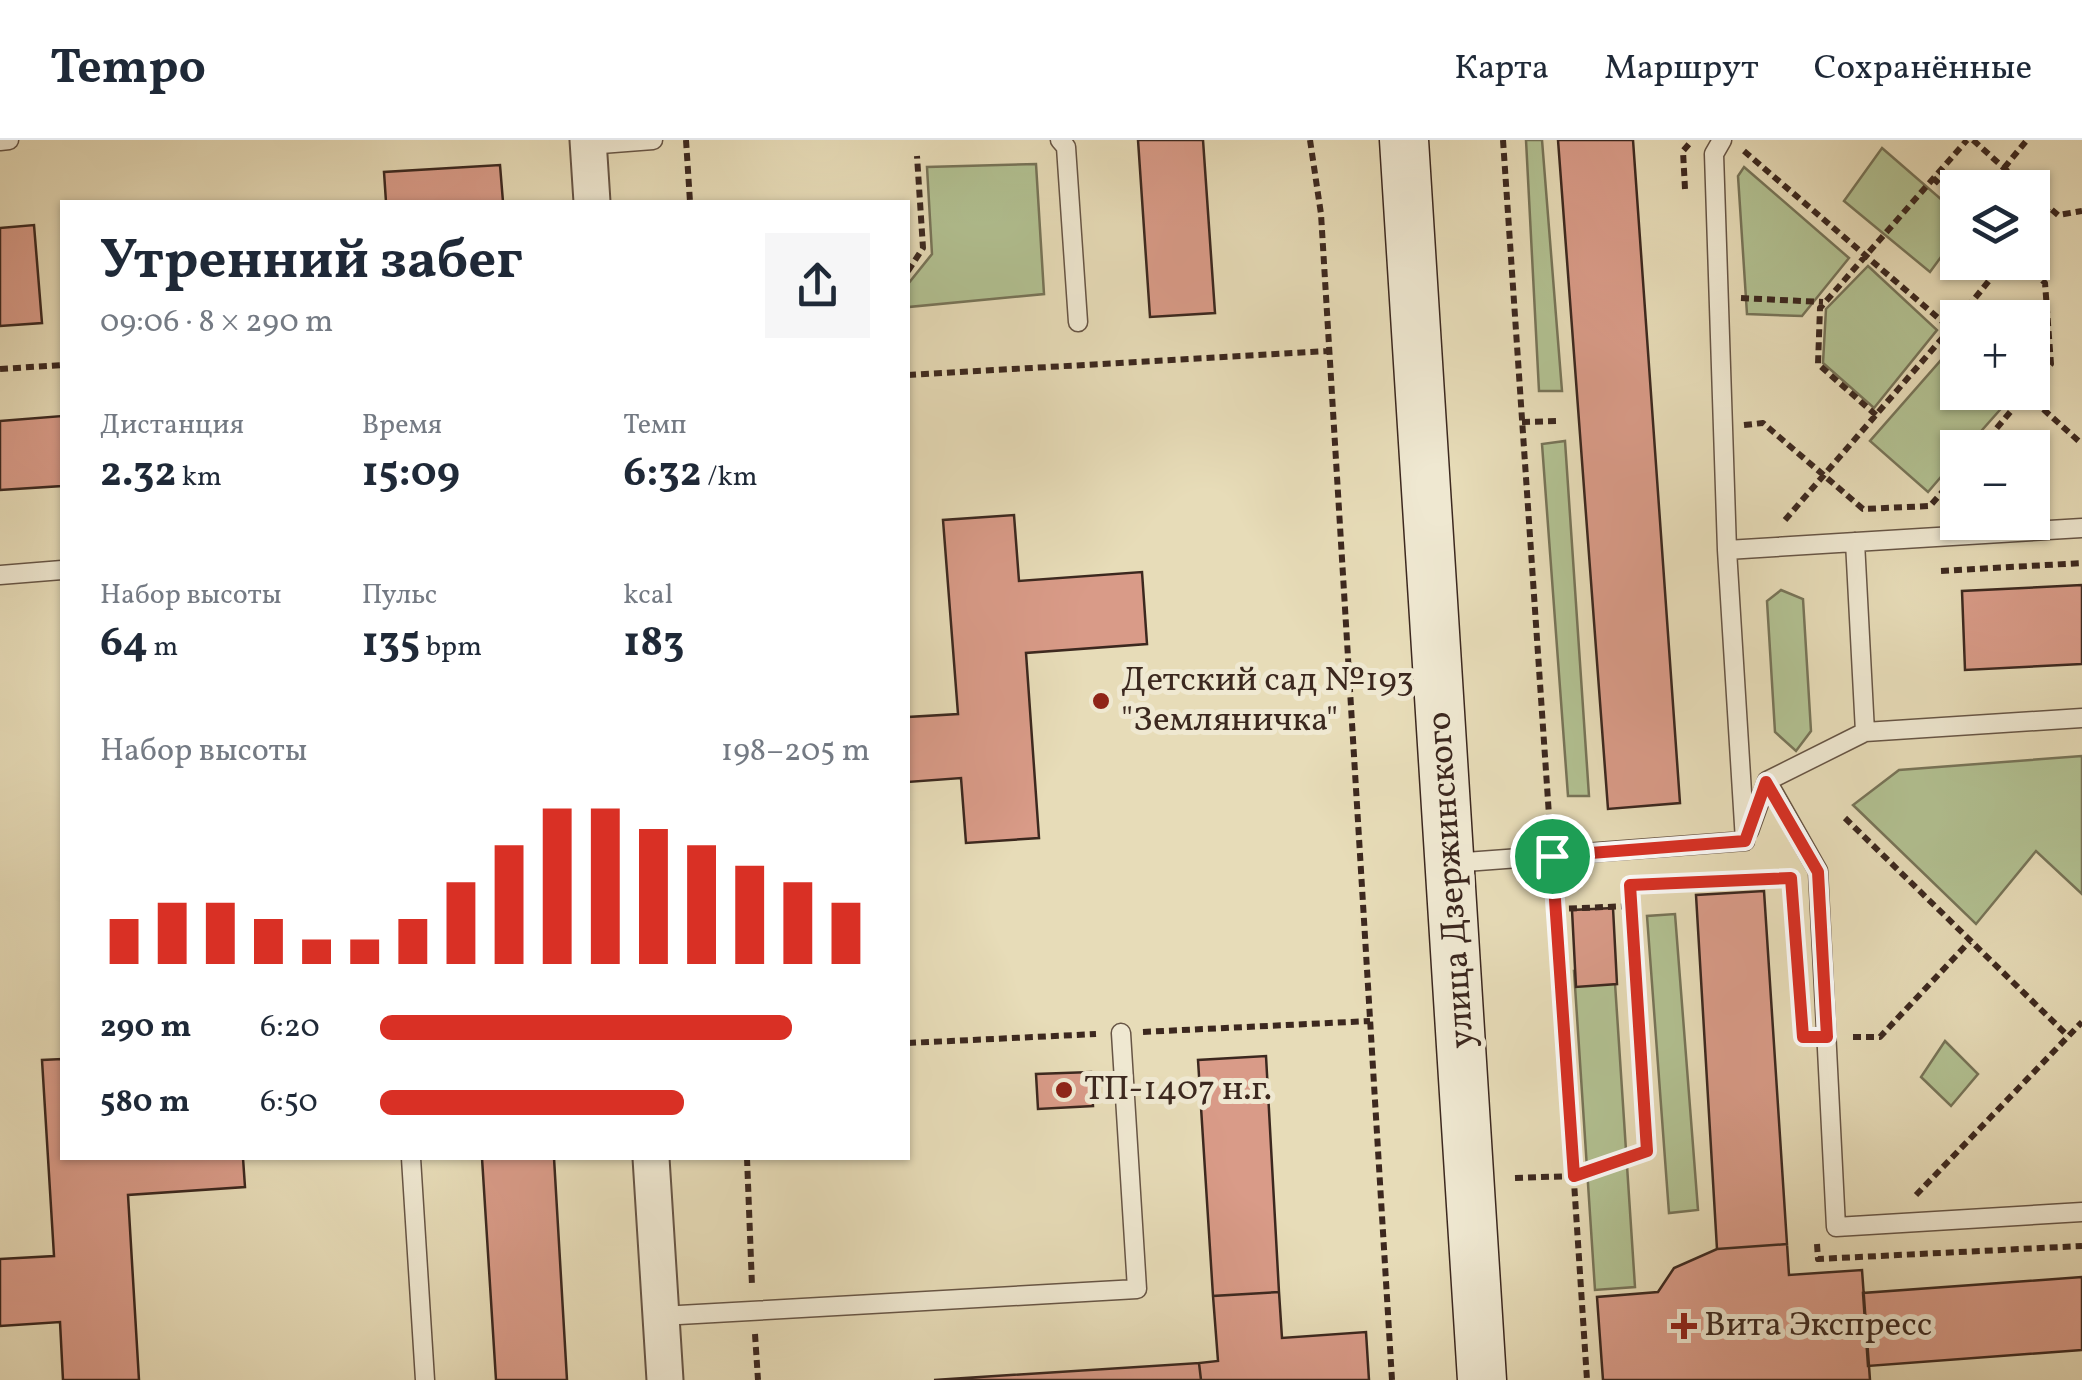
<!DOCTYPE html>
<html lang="ru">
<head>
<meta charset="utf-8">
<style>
  body { margin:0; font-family:Vollkorn,serif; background:#f6f6f7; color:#1f2937; height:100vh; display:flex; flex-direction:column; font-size:38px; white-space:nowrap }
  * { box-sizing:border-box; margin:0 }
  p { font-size:32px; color:#747a83 }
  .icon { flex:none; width:55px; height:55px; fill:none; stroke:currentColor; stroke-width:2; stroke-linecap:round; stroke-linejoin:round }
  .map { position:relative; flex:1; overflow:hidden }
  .side { position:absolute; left:60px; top:60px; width:850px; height:960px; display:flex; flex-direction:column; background:#fff; border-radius:0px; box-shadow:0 2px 8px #0004 }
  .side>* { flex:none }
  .controls { position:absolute; left:1940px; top:30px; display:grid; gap:20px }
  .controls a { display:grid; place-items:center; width:110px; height:110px; border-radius:0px; background:#fff; box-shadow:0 2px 8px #0004; font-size:50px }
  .pin { position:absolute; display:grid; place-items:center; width:85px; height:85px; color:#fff; margin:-42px; border:5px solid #fff; border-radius:50%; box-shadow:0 2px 10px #0007 }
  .round { display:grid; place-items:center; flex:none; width:105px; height:105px; border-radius:0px; background:#f6f6f7 }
  .summary { display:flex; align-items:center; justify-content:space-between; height:170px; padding:0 40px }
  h1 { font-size:55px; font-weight:700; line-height:75px }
  .metrics { display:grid; grid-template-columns:repeat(3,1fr); gap:15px; height:170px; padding:10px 40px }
  .metrics div { display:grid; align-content:center }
  .metrics b { font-size:42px; font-weight:700 }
  .metrics small { font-size:28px; font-weight:400 }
  .metrics p { font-size:28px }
  .chart { height:280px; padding:20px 40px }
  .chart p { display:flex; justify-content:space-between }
  .chart svg { width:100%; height:180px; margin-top:10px; stroke:#d93025; stroke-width:6 }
  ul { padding:0 40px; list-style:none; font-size:32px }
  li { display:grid; grid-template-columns:160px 120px 1fr; align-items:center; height:75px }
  li i { height:25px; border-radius:12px; background:#d93025 }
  header { display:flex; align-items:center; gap:60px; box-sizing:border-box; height:140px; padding:0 50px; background:#fff; border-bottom:2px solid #e0e1e3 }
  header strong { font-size:48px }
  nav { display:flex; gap:55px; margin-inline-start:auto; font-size:35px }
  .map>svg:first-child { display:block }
  .green { fill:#b2c192; stroke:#777458; stroke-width:2.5 }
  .building { fill:#d99b88; stroke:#3c281f; stroke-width:2.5 }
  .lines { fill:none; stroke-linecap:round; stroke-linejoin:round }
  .service-casing { stroke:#675545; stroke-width:21 }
  .minor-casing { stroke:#675545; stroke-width:39 }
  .secondary-casing { stroke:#3c281f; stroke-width:51 }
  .path { stroke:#3c281f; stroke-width:6; stroke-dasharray:8 5; stroke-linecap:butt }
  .service { stroke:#efe8d1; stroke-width:18 }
  .minor { stroke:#efe8d1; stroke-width:35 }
  .secondary { stroke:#efe8d1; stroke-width:48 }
  .route-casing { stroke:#fff; stroke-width:20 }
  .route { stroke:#d93025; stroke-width:12 }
  .poi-dot { fill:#8f2418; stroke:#efe8d1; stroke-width:4 }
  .labels { text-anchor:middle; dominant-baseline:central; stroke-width:10; stroke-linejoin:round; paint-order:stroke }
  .poi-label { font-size:35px; fill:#3c281f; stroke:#efe8d1; text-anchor:start }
  .street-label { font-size:35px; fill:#3c281f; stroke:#efe8d1 }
</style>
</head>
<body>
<header>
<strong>Tempo</strong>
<nav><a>Карта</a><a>Маршрут</a><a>Сохранённые</a></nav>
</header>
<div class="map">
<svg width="2082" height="1240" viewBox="0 0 2082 1240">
  <rect width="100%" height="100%" fill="#e7dcb8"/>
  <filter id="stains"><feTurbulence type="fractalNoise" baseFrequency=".002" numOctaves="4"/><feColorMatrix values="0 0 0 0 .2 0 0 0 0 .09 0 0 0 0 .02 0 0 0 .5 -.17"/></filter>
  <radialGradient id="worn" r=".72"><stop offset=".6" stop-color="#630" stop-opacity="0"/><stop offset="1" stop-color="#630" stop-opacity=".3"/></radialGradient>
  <!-- green -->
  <path class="green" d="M 1526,0 L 1542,0 L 1562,251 L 1539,251 Z
    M 1882,8 L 1957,73 L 1957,95 L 1930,132 L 1844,61 Z
    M 1036,24 L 1044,154 L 908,167 L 908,144 L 932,114 L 927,27 Z
    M 1744,27 L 1849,118 L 1802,176 L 1747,174 L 1738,36 Z
    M 1868,126 L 1937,190 L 1874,268 L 1823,223 L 1826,169 Z
    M 1956,203 L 1958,252 L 2014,254 L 1967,307 L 1958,308 L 1957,318 L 1928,352 L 1870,301 Z
    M 1565,301 L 1589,656 L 1568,656 L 1542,304 Z
    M 1781,450 L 1803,459 L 1811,591 L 1796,611 L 1775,592 L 1767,461 Z
    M 2082,616 L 2082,754 L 2036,711 L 1976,784 L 1853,665 L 1899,630 Z
    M 1675,774 L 1698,1070 L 1669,1073 L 1647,776 Z
    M 1614,828 L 1635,1147 L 1595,1150 L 1574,831 Z
    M 1945,901 L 1978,934 L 1951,966 L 1921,937 Z"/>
  <!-- building -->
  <path class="building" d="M 1138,0 L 1203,0 L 1215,173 L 1150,177 Z
    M 1558,0 L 1633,0 L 1680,663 L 1608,669 Z
    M 500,25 L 503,62 L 386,62 L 384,32 Z
    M 34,85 L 42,183 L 0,186 L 0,88 Z
    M 62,276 L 62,346 L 0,350 L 0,281 Z
    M 1014,375 L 1019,441 L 1142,432 L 1147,504 L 1026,513 L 1039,698 L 966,703 L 961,638 L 908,642 L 908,577 L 958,574 L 943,380 Z
    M 2082,445 L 2082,524 L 1965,530 L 1962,451 Z
    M 1764,751 L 1787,1104 L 1717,1109 L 1696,755 Z
    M 1613,768 L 1617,844 L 1576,847 L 1572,770 Z
    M 1266,916 L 1279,1152 L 1213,1156 L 1198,920 Z
    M 62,919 L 62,1018 L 243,1018 L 245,1047 L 128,1055 L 139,1240 L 63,1240 L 60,1182 L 0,1186 L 0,1119 L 54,1116 L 42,920 Z
    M 1091,932 L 1093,966 L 1038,969 L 1036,934 Z
    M 482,1018 L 554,1018 L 567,1240 L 496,1240 Z
    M 1787,1104 L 1789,1135 L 1862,1130 L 1870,1240 L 1603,1240 L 1597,1157 L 1658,1152 L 1674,1128 L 1717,1109 Z
    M 2082,1137 L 2082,1210 L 1868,1226 L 1863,1153 Z
    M 1279,1152 L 1282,1198 L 1366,1192 L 1369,1240 L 1201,1240 L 1199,1223 L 1218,1221 L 1213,1156 Z
    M 1199,1223 L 1201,1240 L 934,1240 Z"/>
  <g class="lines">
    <!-- service casing -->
    <g class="service-casing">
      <path id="service" d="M 1060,0 L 1066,7 L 1078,182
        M 1722,0 L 1714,14 L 1727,410 L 1745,701
        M 0,1 L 9,0
        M 588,5 L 653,0
        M 1855,402 L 1865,592
        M 1727,410 L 2082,388
        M 0,435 L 62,430
        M 1767,641 L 1818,731 L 1836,1087 L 2082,1072
        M 1749,691 L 1767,641 L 1865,592 L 2082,578
        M 1452,723 L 1745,701
        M 411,1018 L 425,1240
        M 661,1176 L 1137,1149 L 1121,893"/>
    </g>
    <!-- minor casing -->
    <g class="minor-casing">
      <path id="minor" d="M 588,0 L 592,62
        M 651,1018 L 665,1240"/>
    </g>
    <!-- secondary casing -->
    <g class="secondary-casing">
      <path id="secondary" d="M 1404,0 L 1482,1240"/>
    </g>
    <!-- path -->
    <path class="path" d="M 686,0 L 690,62
      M 1310,0 L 1321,74 L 1392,1240
      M 1503,0 L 1550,690
      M 1973,0 L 2026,48
      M 1744,11 L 1958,195
      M 2004,28 L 2027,0
      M 1933,38 L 1958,61
      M 1685,49 L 1683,11 L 1689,4
      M 2032,53 L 2058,75 L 2082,71
      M 2032,88 L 2049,68
      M 2024,122 L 2045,143 L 2051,224 L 2032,245
      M 908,131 L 923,108 L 917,16
      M 1741,158 L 1823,162
      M 1959,178 L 2004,122
      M 0,229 L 62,225
      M 908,235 L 1329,211
      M 2024,252 L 2082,304
      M 1876,275 L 1818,224 L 1820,168 L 1967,0
      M 1522,282 L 1560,281
      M 1744,285 L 1763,283 L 1863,369 L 1930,366 L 1958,334
      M 1980,308 L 2027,252
      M 1785,380 L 1958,180
      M 1941,431 L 2082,423
      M 1845,678 L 2068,896
      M 1554,737 L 1587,1240
      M 1556,769 L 1631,766
      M 1143,892 L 1370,881
      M 1853,897 L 1880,897 L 1970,801
      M 908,903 L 1096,894
      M 747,1018 L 752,1146
      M 1515,1038 L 1574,1036 L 1647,1011 L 1630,745 L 1796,738
      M 1916,1055 L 2082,882
      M 1817,1104 L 1818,1119 L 2082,1106
      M 755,1194 L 758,1240"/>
    <!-- service -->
    <use href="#service" class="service"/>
    <!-- minor -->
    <use href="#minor" class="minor"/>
    <!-- secondary -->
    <use href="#secondary" class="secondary"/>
  </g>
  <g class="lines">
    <!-- route casing -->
    <g class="route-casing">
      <path id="route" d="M 1766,642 L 1818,732 L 1827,897 L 1803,897 L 1791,738 L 1630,745 L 1647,1011 L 1574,1036 L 1552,716 L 1745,701 Z"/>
    </g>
    <!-- route -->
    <use href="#route" class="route"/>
  </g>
  <!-- markers -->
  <g class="poi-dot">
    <circle cx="1101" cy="561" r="10"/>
    <circle cx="1064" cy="950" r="10"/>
    <path d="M1679 1171h10v10h10v10h-10v10h-10v-10h-10v-10h10z"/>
  </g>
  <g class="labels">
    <!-- poi labels -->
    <g class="poi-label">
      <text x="1121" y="541">Детский сад №193<tspan x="1121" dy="40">"Земляничка"</tspan></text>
      <text x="1084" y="950">ТП-1407 н.г.</text>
      <text x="1704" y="1186">Вита Экспресс</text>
    </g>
    <!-- street labels -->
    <g class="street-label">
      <text transform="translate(1452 740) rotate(-94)">улица Дзержинского</text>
    </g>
  </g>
  <rect width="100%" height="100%" filter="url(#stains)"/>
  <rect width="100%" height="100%" fill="url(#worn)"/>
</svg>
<div class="controls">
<a><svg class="icon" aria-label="layers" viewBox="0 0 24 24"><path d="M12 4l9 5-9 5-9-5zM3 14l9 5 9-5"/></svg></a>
<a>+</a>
<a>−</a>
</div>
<div class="pin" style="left:1552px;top:716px;background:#1e9e55"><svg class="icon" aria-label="arrive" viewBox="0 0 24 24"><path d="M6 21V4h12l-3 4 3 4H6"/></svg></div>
<section class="side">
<div class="summary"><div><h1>Утренний забег</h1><p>09:06 · 8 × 290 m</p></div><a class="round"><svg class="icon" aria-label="share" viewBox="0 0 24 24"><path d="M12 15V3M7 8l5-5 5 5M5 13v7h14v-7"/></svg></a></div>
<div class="metrics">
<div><p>Дистанция</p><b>2.32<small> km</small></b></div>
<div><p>Время</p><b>15:09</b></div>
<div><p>Темп</p><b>6:32<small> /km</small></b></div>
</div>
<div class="metrics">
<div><p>Набор высоты</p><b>64<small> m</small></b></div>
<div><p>Пульс</p><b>135<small> bpm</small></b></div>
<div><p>kcal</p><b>183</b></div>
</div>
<div class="chart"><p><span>Набор высоты</span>198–205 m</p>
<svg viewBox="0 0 160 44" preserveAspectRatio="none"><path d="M5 44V33M15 44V29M25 44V29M35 44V33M45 44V38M55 44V38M65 44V33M75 44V24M85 44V15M95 44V6M105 44V6M115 44V11M125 44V15M135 44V20M145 44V24M155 44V29"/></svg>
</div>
<ul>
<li><b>290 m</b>6:20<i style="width:84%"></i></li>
<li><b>580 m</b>6:50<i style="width:62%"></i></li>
</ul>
</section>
</div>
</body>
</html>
